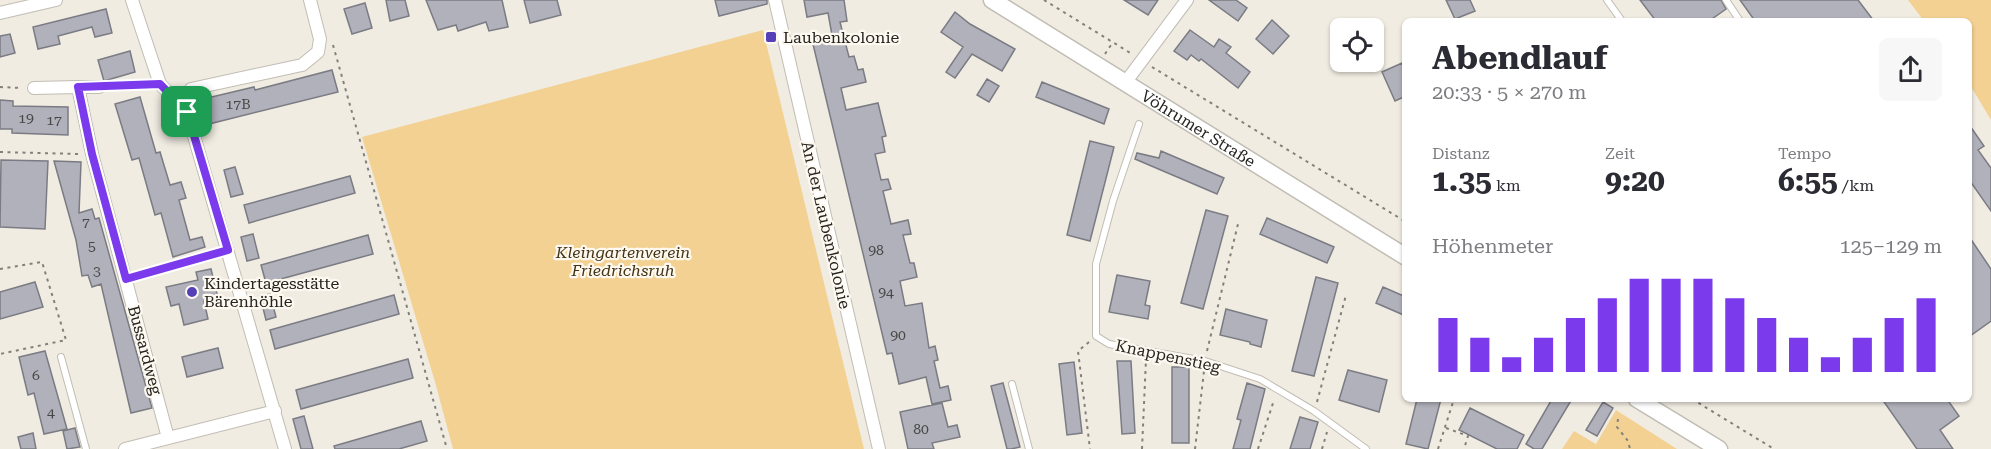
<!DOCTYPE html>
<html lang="de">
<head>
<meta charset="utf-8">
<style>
  body { margin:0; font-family:"Roboto Serif",serif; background:#f7f7f7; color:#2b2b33; height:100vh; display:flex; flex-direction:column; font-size:22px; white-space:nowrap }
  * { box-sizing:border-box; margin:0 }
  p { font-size:20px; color:#7c7c81 }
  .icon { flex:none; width:33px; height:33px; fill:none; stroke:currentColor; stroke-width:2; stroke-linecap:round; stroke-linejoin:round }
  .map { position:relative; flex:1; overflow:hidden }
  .details { position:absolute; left:1402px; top:18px; width:570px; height:384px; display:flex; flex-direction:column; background:#fff; border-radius:9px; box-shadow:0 2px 4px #0004 }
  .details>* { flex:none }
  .buttons { position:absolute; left:1330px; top:18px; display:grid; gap:12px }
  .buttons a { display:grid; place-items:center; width:54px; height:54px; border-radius:9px; background:#fff; box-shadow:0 2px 4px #0004; font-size:30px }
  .pin { position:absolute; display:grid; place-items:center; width:51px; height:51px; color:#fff; margin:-26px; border-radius:12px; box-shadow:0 3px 9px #0006 }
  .round { display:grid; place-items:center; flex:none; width:63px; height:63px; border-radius:9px; background:#f7f7f7 }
  .summary { display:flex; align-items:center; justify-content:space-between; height:102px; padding:0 30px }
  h1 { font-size:33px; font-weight:700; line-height:45px }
  .metrics { display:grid; grid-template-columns:repeat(3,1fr); gap:9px; height:102px; padding:6px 30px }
  .metrics div { display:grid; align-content:center }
  .metrics b { font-size:30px; font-weight:700 }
  .metrics small { font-size:16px; font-weight:400 }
  .metrics p { font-size:16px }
  .chart { height:168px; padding:12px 30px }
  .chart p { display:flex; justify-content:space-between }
  .chart svg { width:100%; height:108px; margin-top:6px; stroke:#7c3aed; stroke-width:6 }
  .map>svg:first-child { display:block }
  .green { fill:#f3d193 }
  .building { fill:#b0b1ba; stroke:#7b7b84; stroke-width:1.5 }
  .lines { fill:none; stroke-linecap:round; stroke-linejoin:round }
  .lane-casing { stroke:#c1bdb4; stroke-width:8 }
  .street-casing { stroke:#c1bdb4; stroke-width:14 }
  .secondary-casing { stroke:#c1bdb4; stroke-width:19 }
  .path { stroke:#83807a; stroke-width:2; stroke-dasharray:3 4.5; stroke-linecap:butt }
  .lane { stroke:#fff; stroke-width:6 }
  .street { stroke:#fff; stroke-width:12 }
  .secondary { stroke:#fff; stroke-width:16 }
  .route-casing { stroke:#fff; stroke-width:12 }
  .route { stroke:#7c3aed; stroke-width:8 }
  .poi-dot { fill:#5540b7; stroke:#fef9f0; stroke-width:2 }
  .labels { text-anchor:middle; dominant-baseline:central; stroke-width:4.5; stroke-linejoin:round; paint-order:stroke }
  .number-label { font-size:14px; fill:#484747 }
  .poi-label { font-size:16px; fill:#262421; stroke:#fef9f0; text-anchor:start }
  .street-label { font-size:16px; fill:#262421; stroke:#fef9f0 }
  .park-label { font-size:16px; font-style:italic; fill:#443415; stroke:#fef9f0 }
</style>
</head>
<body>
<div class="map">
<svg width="1991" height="449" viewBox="0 0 1991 449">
  <rect width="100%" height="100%" fill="#f1ece2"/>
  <!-- green -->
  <path class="green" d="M 1908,0 L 1991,0 L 1991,120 L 1970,85 L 1970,21 L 1924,21 Z
    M 763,30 L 864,449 L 453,449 L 435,382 L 362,137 Z
    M 1616,410 L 1677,449 L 1562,449 L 1574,431 L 1596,444 Z"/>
  <!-- building -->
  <path class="building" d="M 386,0 L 405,0 L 409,16 L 390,21 Z
    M 426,0 L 502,0 L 508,27 L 489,31 L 486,22 L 458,31 L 456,25 L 438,30 Z
    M 524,0 L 557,0 L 561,15 L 530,23 Z
    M 715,0 L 767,0 L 767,4 L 719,16 Z
    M 804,0 L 844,0 L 847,21 L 840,22 L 849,57 L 854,56 L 858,70 L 863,69 L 866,82 L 841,88 L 846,110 L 878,103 L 886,136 L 882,137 L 885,152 L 875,154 L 881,180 L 888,179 L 891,189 L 883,191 L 891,224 L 908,220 L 911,234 L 903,235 L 910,263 L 914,263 L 917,277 L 900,281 L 905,306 L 922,303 L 929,348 L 935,346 L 938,360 L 934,361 L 940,388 L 948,386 L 951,400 L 932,404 L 926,377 L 899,384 L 892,353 L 887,354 L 812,40 L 832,35 L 828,13 L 807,17 Z
    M 1124,0 L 1158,0 L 1148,15 Z
    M 1209,0 L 1236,0 L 1247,8 L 1238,21 Z
    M 1446,0 L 1470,0 L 1475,11 L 1455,19 Z
    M 1640,0 L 1721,0 L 1726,9 L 1709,21 L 1656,21 Z
    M 1740,0 L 1858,0 L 1874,21 L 1755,21 Z
    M 365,3 L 372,28 L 352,34 L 344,9 Z
    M 106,9 L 112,33 L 95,37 L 92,27 L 58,36 L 60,44 L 38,49 L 33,27 Z
    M 955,12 L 970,24 L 1015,49 L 1002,71 L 972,54 L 955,78 L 946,72 L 963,47 L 941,32 Z
    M 1272,20 L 1289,36 L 1273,54 L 1256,39 Z
    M 1190,30 L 1214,47 L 1219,39 L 1231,47 L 1226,53 L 1250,72 L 1238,88 L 1201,59 L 1199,61 L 1191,55 L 1187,60 L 1174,51 Z
    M 10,34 L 15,53 L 0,57 L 0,36 Z
    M 130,51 L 135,72 L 104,81 L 98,60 Z
    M 1402,63 L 1406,71 L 1406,96 L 1395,101 L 1382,72 Z
    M 332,70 L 338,92 L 209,124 L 203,99 L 254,87 L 255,90 Z
    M 987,79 L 999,86 L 989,102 L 977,95 Z
    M 1042,82 L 1109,109 L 1104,124 L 1036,97 Z
    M 140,97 L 156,153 L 160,152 L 170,185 L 181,182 L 186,198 L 179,200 L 190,240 L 202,237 L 205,247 L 173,257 L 161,213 L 155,215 L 139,158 L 132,160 L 115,104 Z
    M 0,100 L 13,101 L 13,106 L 68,107 L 68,135 L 12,133 L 12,129 L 0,129 Z
    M 1970,126 L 1984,146 L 1978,150 L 1991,168 L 1991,211 L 1970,181 Z
    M 1090,141 L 1114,147 L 1090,241 L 1067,235 Z
    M 1161,151 L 1224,178 L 1217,194 L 1135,159 L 1137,153 L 1159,158 Z
    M 1,160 L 48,161 L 45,229 L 0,227 Z
    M 54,161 L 81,162 L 79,213 L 92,209 L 95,219 L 99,218 L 152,408 L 131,413 L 101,284 L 92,287 L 88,275 L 82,276 L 76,240 Z
    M 235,167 L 243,194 L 231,197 L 224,170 Z
    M 350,176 L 355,193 L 249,223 L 244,205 Z
    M 1206,210 L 1228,216 L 1203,309 L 1181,303 Z
    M 1267,218 L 1334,247 L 1327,263 L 1260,234 Z
    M 253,234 L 259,258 L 247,261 L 241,237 Z
    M 368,235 L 373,254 L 266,283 L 261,265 Z
    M 1970,238 L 1991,269 L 1991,321 L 1970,336 Z
    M 211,269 L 218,298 L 204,301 L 208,319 L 184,325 L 179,304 L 171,306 L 166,287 L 198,280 L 196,272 Z
    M 1117,275 L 1150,281 L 1145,305 L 1150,306 L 1148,319 L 1109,312 Z
    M 1316,277 L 1338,283 L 1314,376 L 1292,371 Z
    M 35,282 L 43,307 L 0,319 L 0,292 Z
    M 1383,287 L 1406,297 L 1406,316 L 1376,303 Z
    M 270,294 L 276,317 L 266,320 L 260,296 Z
    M 394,295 L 399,314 L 275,349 L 270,330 Z
    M 1226,309 L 1267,320 L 1261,347 L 1250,344 L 1250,342 L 1220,335 Z
    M 218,348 L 223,368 L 187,377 L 182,357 Z
    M 45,351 L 67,429 L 44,434 L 34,393 L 28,395 L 19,357 Z
    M 408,359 L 413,378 L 301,409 L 296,390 Z
    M 1117,361 L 1131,361 L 1135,433 L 1122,434 Z
    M 1074,362 L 1082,433 L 1067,435 L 1059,364 Z
    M 1172,367 L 1189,367 L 1189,443 L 1172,443 Z
    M 1348,370 L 1387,380 L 1379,412 L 1339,400 Z
    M 1003,383 L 1020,447 L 1011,449 L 1007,449 L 991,386 Z
    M 1247,383 L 1265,389 L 1250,449 L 1233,449 L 1241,420 L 1237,419 Z
    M 1417,399 L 1441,399 L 1428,449 L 1406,444 Z
    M 1552,399 L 1572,399 L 1542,449 L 1534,449 L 1526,444 Z
    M 1882,399 L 1947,399 L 1959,416 L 1940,430 L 1953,449 L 1917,449 Z
    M 1603,402 L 1613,408 L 1597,436 L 1586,430 Z
    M 942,403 L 948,427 L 957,425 L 960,437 L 932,443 L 934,449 L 908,449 L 900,412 Z
    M 1470,408 L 1524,435 L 1517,449 L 1497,449 L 1459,430 Z
    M 304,416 L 313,449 L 301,449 L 293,419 Z
    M 1300,417 L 1318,422 L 1310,449 L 1290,449 Z
    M 421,421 L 427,441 L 399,449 L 335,449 L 334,446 Z
    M 75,428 L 80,447 L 67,449 L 63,431 Z
    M 33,433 L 36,449 L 21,449 L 18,437 Z"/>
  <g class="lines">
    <!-- lane casing -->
    <g class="lane-casing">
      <path id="lane" d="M 1607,0 L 1622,21
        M 1726,0 L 1740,21
        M 1139,124 L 1113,201 L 1096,264 L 1096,336 L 1109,344 L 1205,361 L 1260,379 L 1314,411 L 1366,449
        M 61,357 L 86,449
        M 1012,384 L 1029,449"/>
    </g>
    <!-- street casing -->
    <g class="street-casing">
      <path id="street" d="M 132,0 L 160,84 L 187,112
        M 775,0 L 879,449
        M 0,13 L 56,0
        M 1125,83 L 1187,0
        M 78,87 L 99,87
        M 34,88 L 78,87 L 92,154 L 168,438
        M 125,449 L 275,411
        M 285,449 L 187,112 L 191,89 L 302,65 L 318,52 L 320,39 L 310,0"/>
    </g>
    <!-- secondary casing -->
    <g class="secondary-casing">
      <g id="secondary">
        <path id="s1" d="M 992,0 L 1406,257"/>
        <path d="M 1637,399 L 1719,449"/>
      </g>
    </g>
    <!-- path -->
    <path class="path" d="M 1044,0 L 1132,54
      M 333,45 L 447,449
      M 1105,54 L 1113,42
      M 1152,67 L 1406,222
      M 111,86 L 147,85
      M 0,87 L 22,88
      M 0,152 L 78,154
      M 0,269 L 42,262 L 66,340 L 0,354
      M 138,275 L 216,253
      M 1089,342 L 1078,351 L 1090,449
      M 1207,351 L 1238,224
      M 1692,399 L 1774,449
      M 1317,402 L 1346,295
      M 1618,419 L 1617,427 L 1628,441 L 1630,449
      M 1446,428 L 1468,436 L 1464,449
      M 1142,449 L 1146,359
      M 1195,449 L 1204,371
      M 1258,449 L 1274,400
      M 1322,449 L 1327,432
      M 1438,449 L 1454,399"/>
    <!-- lane -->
    <use href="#lane" class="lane"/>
    <!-- street -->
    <use href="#street" class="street"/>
    <!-- secondary -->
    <use href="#secondary" class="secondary"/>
  </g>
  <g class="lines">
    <!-- route casing -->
    <g class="route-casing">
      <path id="route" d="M 160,84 L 187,112 L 228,250 L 126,279 L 92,154 L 78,87 Z"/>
    </g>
    <!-- route -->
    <use href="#route" class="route"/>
  </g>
  <!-- markers -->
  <g class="poi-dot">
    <rect x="765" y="31" width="12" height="12" rx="3"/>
    <circle cx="192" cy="292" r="6"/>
  </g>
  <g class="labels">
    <!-- number labels -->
    <g class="number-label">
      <text x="238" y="104">17B</text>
      <text x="26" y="118">19</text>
      <text x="54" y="120">17</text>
      <text x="86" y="222">7</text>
      <text x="92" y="246">5</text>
      <text x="876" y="250">98</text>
      <text x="97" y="271">3</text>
      <text x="886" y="292">94</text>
      <text x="898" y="335">90</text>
      <text x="36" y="375">6</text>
      <text x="51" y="412">4</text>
      <text x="921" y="429">80</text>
    </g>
    <!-- poi labels -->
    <g class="poi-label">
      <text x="783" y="37">Laubenkolonie</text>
      <text x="204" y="283">Kindertagesstätte<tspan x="204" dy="18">Bärenhöhle</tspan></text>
    </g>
    <!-- street labels -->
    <g class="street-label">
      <text stroke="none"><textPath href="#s1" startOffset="243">Vöhrumer Straße</textPath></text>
      <text transform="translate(826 225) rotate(77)">An der Laubenkolonie</text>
      <text transform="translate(145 350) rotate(75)">Bussardweg</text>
      <text transform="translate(1168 356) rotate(12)">Knappenstieg</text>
    </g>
    <!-- park labels -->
    <g class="park-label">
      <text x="623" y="252">Kleingartenverein<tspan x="623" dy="18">Friedrichsruh</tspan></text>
    </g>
  </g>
</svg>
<div class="buttons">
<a><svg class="icon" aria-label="locate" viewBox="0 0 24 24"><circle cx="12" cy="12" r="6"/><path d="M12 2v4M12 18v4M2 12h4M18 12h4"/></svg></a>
</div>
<div class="pin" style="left:187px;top:112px;background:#1e9e55"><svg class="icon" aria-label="arrive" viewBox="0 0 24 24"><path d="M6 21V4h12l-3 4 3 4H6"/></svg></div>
<section class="details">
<div class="summary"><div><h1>Abendlauf</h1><p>20:33 · 5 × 270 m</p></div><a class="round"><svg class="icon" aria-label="share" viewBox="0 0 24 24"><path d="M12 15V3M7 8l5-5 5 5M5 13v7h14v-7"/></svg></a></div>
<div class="metrics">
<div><p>Distanz</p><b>1.35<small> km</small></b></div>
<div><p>Zeit</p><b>9:20</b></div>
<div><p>Tempo</p><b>6:55<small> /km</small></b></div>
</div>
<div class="chart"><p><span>Höhenmeter</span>125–129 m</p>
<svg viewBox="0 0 160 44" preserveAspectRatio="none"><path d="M5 44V22M15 44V30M25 44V38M35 44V30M45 44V22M55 44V14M65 44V6M75 44V6M85 44V6M95 44V14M105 44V22M115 44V30M125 44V38M135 44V30M145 44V22M155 44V14"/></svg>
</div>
</section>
</div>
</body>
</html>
